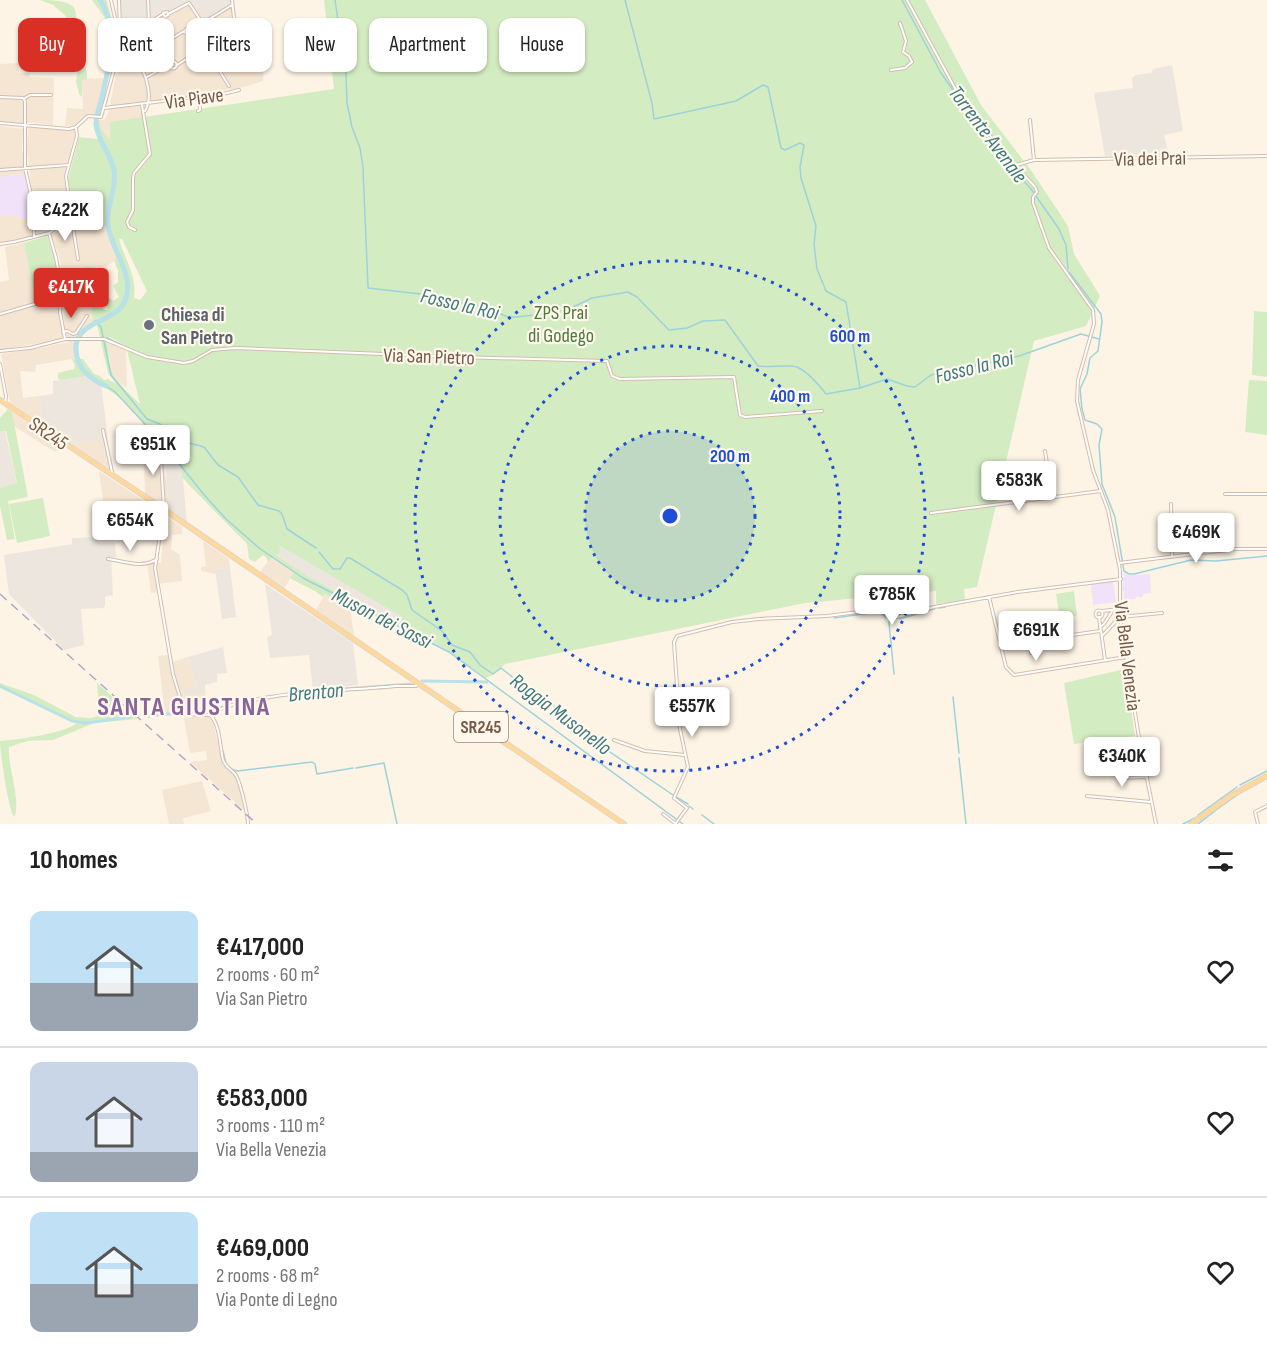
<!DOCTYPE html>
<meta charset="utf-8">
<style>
body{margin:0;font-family:"Sofia Sans Condensed",sans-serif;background:#f2f2f2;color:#222;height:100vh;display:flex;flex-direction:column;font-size:22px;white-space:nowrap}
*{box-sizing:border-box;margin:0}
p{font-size:20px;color:#767676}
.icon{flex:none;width:33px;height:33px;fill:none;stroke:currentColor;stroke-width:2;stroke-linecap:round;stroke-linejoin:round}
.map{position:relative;height:824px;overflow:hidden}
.drawer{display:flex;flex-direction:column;background:#fff;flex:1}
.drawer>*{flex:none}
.top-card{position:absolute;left:18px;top:18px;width:600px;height:54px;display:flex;gap:12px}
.price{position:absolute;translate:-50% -51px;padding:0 14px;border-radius:6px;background:#fff;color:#222;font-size:20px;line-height:39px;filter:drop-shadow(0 2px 3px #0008)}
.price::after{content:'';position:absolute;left:50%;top:36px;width:18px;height:14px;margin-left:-9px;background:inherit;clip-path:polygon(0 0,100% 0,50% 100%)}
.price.selected{background:#d93025;color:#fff}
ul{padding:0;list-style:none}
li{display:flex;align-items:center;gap:18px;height:150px;padding:0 30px}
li+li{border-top:2px solid #e0e0e0}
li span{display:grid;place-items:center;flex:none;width:168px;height:120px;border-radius:12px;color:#555}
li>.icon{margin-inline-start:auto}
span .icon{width:72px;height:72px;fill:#fffc;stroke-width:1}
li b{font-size:26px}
h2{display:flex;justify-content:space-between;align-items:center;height:72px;padding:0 30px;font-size:26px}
.tag{padding:0 21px;border-radius:12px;background:#fff;box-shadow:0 2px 4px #0004;font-size:21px;line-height:54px}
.tag.selected{background:#d93025;color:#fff}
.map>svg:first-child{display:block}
.residential{fill:#f5e5d3}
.industrial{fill:#ede6df}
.education{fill:#f1e2fa}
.green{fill:#d4ecc2;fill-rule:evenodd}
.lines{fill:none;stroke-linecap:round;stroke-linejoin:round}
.stream{stroke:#9ed2db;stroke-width:1.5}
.canal{stroke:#b8e2e8;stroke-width:3}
.river{stroke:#b8e2e8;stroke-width:5}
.minor-casing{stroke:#d2bdad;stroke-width:4}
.primary-casing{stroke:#dcd4d0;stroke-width:6}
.minor{stroke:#fff;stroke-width:2}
.primary{stroke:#ffd89b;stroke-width:4.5}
.rail{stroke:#b6a2c8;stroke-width:1.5;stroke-dasharray:9 6;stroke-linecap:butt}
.ring{fill:none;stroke:#1d4ed8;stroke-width:3;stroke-dasharray:3 6}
.worship-dot{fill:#6b7280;stroke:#fff8ec;stroke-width:2}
.labels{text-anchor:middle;stroke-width:4.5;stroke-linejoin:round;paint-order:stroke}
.shield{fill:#fff8ec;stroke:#a0897a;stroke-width:1.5}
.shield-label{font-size:18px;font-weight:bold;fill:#785949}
.street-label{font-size:20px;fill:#785949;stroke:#fff8ec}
.park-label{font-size:20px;fill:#4f793d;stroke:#fff8ec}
.worship-label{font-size:20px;font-weight:bold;fill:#5b616d;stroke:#fff8ec;text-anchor:start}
.water-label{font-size:21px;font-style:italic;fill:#3e7a85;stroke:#fff8ec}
.district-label{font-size:26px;font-weight:bold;letter-spacing:1.5px;fill:#88649c;stroke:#fff8ec}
.centre{fill:#1d4ed8;stroke:#fff8ec;stroke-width:3}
.ring-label{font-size:18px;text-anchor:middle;font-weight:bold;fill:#1d4ed8;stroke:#fff8ec;stroke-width:4.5;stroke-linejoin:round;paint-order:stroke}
</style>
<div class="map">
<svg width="1267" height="824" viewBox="0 0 1267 824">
<rect width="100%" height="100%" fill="#fdf4e5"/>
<!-- residential -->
<path class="residential" d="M188 2 233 5 237 34 249 33 252 53H265L263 81 244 87 142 103 148 149 111 144 102 130 99 120H104L108 114 124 34 166 9Z
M18 63 19 73H29L30 77 54 78 53 125 30 122 25 125 0 122V64Z
M106 78 95 115 87 116 75 125 65 126 67 108 83 109 82 79Z
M0 126 23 129 22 148 26 174 0 177Z
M31 126 74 130 75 133 64 179 70 206 69 214 66 219 55 228 36 235 27 148 28 128Z
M18 214 20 219 30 217 32 237 0 243V216Z
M72 218 109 225 119 257 101 271 96 267 85 266 84 290 86 297H91L94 311 91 317 93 322 86 327 77 340 78 358 36 365 35 372 20 371 23 398 39 396 43 425 10 403 1 354 35 349 68 342 63 316 65 298 62 273 59 257 51 235 62 228Z
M24 243 35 298 61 295 59 317 64 339 0 350V282L9 280 5 247Z
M107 342 114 343 126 350 127 388 120 383 112 373Z
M12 412 63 446 55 452 14 426Z
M142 421 163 442 169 510 166 507 145 494Z
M108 439 113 472 76 447 77 442Z
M99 471 144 501 143 510 130 511 129 501 103 500Z
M163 514 182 527V534L172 535 171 549 180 555 182 581 158 584 159 592 151 593 147 562 161 563 163 539 162 538Z
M203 541 229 559 230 568 215 569 216 574 201 571V567L206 566Z
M272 556 294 572 284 589 260 572Z
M325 594 350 607 354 636 316 610Z
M168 655 170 663 188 657 197 687 184 695 205 685 206 710 212 719 224 766 237 777 244 810 190 762 207 760 206 751 190 753 183 713 165 714 158 656Z
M202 781 211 811 183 818 184 824H169L162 790Z"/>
<!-- industrial -->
<path class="industrial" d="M120 0H232L233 5 205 19 188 2 170 11 166 9 124 34 122 32 120 21Z
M1172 65 1183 131 1164 135 1169 155 1105 156 1094 93 1133 88 1132 78 1136 75 1151 73 1153 69Z
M88 376 101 384 108 439 77 442 76 447 43 425 39 396 53 394V381Z
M0 431H5L17 484 0 488Z
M163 442 184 468 182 469 187 523 169 510Z
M98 537 99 543H115L116 557H111L113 595 105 597V606L103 608 81 609 84 645 64 650 9 594 4 555 72 544V538Z
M280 546 291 547 403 612V619L393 618 392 620 309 577 275 554Z
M230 568 236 617 222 619 215 569Z
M265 584 353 643 358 685 313 690 309 655 270 658 267 637 272 635Z
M223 647 227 673 217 674V682L205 685V692L184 695 182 691 197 687 188 657Z"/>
<!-- education -->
<path class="education" d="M26 174 30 217 20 219 18 215 0 216V177Z
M1124 573 1129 575 1150 574 1151 593 1143 594V597H1136V599L1124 600V591H1122Z
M1113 582 1116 602 1093 605 1091 584Z"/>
<!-- green -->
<path class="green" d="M40 0C51 0 75 0 76 13 77 20 74 26 75 32 79 46 84 59 87 73V79L82 80V97L79 94 76 82 78 68 67 34 66 16 53 5Z
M92 0H106L107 2 117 38 114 63 109 64 113 52 107 21Z
M324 0H925L981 105 1033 173 1068 226 1074 254 1100 296 1086 326 1034 341 977 587 964 589 965 600 936 604V591L805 603 505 664 493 675 485 678 447 650 356 603V611L325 594 323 597C313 588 301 585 290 578L294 572 272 557 268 562 266 557 263 555 255 562 249 559 247 544 190 486 182 477V469L183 468 163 442 122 399 88 376 60 380 58 378V373L74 369 75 366 72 359H83L94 374 100 376 104 380 108 379 116 384 108 373 97 325 93 322C91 315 93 307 92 298H86L84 290 85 266 96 267 91 270C89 281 89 289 95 299 98 304 102 304 104 310H108L106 299 110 298 113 301 119 297 113 286 118 282V271L114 260 119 257 109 225 77 230 74 219 72 218 74 205 68 179 79 137 97 139 98 132 95 119 99 120 102 130 110 141V122L334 89ZM119 239H122L147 291 140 300 134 298C137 276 125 260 119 239ZM110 337 126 346 140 404C132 396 116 382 112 372 109 363 109 352 107 343H112L107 338ZM280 546 403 617V618H392L391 620 309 577 276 555 279 554Z
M47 236 55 259 61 295 35 299 24 243Z
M1254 311 1267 312V377L1252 375Z
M1249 380 1267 381V435L1245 432Z
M8 409 12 412 28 497 8 501 15 539 7 540 0 506V488L17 483 6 431H0V418Z
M43 498 50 536 17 543 9 504Z
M1074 591 1077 616 1060 618 1056 594Z
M1125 669 1135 736 1074 744 1064 683Z
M0 683 34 695 76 717 91 718 100 715 97 683 138 719 94 723 53 740 27 741 9 747C7 764 22 804 14 817 8 808 0 752 0 741 16 740 66 733 77 723L0 688Z"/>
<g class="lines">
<!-- stream -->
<path class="stream" d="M335 0 346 74 347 103 352 127 360 148 363 167 368 288 429 295 450 301 482 306 508 317H516L553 313 573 307 592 298 628 292 637 297 669 330 687 328 703 321 725 320 758 366C769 368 789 364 797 367 808 372 819 385 826 394L860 388 887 379 907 386 915 387 931 375 1019 356 1081 334 1099 339
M625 0 652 103 654 119 736 101 763 85 768 87 781 148 785 150 800 143 804 145 800 167 801 178 816 226 814 244 817 269 826 291 846 302 860 388
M902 0 941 73 994 148 1031 189 1059 229 1066 245 1068 269
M1069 272 1101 314 1102 322 1098 351 1090 358 1087 374 1080 389 1082 409 1085 420 1097 424 1102 429 1099 445 1102 484 1115 517 1124 571 1129 574H1134L1191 560 1216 561 1267 556
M95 321 101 327 111 375 147 419 160 424 174 439 204 447 218 465 238 477 258 505 279 511 282 514 287 529 316 548
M107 338 128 348
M106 386 115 392 159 439 206 497 226 519 259 548 303 578 449 652 683 824
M319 552 333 569H340L347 558H350L402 590 407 595 412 610 442 631 452 645 470 652 480 665 493 674 501 668 539 698 561 710 588 737 673 795
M939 608 945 607
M882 614 886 618
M834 618 877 612
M890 618 889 623 894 674
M900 619 934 609
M953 697 959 753
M209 712 215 720
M223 751 226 764
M959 758 966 824
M356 768 384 763 397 824
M231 769 238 771 312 762 315 764 317 774 353 768
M1240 785 1267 771
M676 797 688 804
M689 806 693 809
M1216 810 1240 793
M702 815 714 824
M1198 815 1237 787
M1183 824 1197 817
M1198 824 1215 811"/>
<!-- canal -->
<path class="canal" d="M422 681 487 682
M0 686 72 721 86 723 130 717
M345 689 411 684
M187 712H209L226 706
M148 716 180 713"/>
<!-- river -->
<path class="river" d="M100 0C120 31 109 64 102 97 100 105 96 115 96 124 97 140 111 154 114 170 117 189 106 206 108 224 110 249 134 272 126 298 119 324 74 319 76 350 77 369 90 379 106 386"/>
<!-- minor casing -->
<g class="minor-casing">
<path id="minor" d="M119 0 120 28 122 37
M148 0 149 22
M232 0 238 54
M907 0 957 92 998 146 1035 187 1037 192 1033 197V203L1049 248 1093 310 1094 324 1078 380 1077 401 1093 470 1108 510 1120 570V617L1139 738 1156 824
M167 12 168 15 165 17 163 13Z
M168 14 189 3 203 24
M186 29 190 31 188 34 184 32Z
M190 31 232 5
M122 37 125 39 123 41 121 40Z
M124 38 163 14
M124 41C138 57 157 90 145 111
M212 49 236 34
M207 51 229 86
M138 60 184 31
M169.5 65a3.5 3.5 0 1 1 7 0a3.5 3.5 0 1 1-7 0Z
M177 65 209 45 212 47 208 51H206L205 48
M891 70 905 68 912 62 909 56 903 52 906 41 900 23
M147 77 170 64
M0 97 23 98 25 101V168L33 204 34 237
M25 98 30 95H51
M104 108 223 94 239 90
M198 111 200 110 199 98
M1030 120 1034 160
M0 123 69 129 76 127 88 116 101 117 118 55 117 27 111 0
M1016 165 1034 160 1267 156
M0 170 69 165
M68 218 72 221 78 259
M135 230 129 227 127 222 133 210V178L134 173 150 154 142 105
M0 244 14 242 49 233
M0 314 52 299H62
M63 332 67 331 73 334 76 333 87 316
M65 339 60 312 62 291 56 258 49 233 65 221 71 213 66 176 77 136 76 127
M0 351 30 348 65 339H104L147 357 184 363 193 361 212 350 235 348 457 357 607 361 612 376 620 379 734 377 740 415 745 417 822 411
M0 364 6 396 5 403
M103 430 112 472
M160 446 164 508
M1045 451 1052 497
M1225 494H1267
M1171 504 1172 557
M931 513 1101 491
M163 514 155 568 173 674 185 714 210 715
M108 559C123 561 143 569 157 559
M1119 563 1235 549H1267
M989 597 1006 667 1014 675 1126 657
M1095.5 614a3.5 3.5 0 1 1 7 0a3.5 3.5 0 1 1-7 0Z
M1102 611 1120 609
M1046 613 1029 616 1026 618 1030 641 1100 631
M1099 617 1105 660
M1120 617 1162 613
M1100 627 1104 624 1113 610
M1102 636 1120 617
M1030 641 1031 653
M658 714 679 712
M210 715C245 691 351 691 396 686H416L418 684
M210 715C220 724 220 747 223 760 226 768 231 769 235 774 240 780 248 816 248 824
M614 740 645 751 685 755
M1109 760 1118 756 1121 778 1147 777
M1087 796 1151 802
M663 814 676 824
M676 823 687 808 674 798 688 767 680 729 674 642 677 636 732 622 759 619 827 616 874 610 897 617 934 607 1018 592 1121 579
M1258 824 1255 812 1267 806"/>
</g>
<!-- primary casing -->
<g class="primary-casing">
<path id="primary" d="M0 400 162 508
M160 511a3 3 0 1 1 6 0a3 3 0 1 1-6 0Z
M166 511 624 824
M1191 824 1232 795 1267 776"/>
</g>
<!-- minor -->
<use href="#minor" class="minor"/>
<!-- primary -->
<use href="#primary" class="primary"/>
<!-- rail -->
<path class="rail" d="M0 594 257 824"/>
</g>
<!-- distance rings -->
<circle cx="670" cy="516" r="85" fill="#1d4ed8" fill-opacity=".12"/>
<g class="ring">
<circle cx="670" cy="516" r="85"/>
<circle cx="670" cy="516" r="170"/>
<circle cx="670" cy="516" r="255"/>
</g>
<!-- markers -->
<circle class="worship-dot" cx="149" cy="325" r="6"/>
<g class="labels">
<!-- shield labels -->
<rect class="shield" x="454" y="712" width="54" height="30" rx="4.5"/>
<g class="shield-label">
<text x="481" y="733">SR245</text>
</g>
<!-- street labels -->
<g class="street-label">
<text transform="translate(194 98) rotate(-8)" y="7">Via Piave</text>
<text transform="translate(1150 158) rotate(-1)" y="7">Via dei Prai</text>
<text transform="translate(429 356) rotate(2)" y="7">Via San Pietro</text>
<text transform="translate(49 433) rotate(34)" y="7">SR245</text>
<text transform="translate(1128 656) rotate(83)" y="7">Via Bella Venezia</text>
</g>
<!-- park labels -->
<g class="park-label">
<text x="561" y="319">ZPS Prai<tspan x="561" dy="23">di Godego</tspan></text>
</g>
<!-- worship labels -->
<g class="worship-label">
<text x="161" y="321">Chiesa di<tspan x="161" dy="23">San Pietro</tspan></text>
</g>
<!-- water labels -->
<g class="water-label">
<text transform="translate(988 134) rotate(53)" y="7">Torrente Avenale</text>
<text transform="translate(460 304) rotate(13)" y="7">Fosso la Roi</text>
<text transform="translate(974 367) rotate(-14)" y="7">Fosso la Roi</text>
<text transform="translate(382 618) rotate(27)" y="7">Muson dei Sassi</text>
<text transform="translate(316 692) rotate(-5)" y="7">Brenton</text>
<text transform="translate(561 714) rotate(37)" y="7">Roggia Musonello</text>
</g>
<!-- district labels -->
<g class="district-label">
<text x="184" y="715">SANTA GIUSTINA</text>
</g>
</g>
<circle cx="670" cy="516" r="9" class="centre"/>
<g class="ring-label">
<text x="850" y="342">600 m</text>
<text x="790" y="402">400 m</text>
<text x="730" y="462">200 m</text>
</g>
</svg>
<b class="price" style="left:65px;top:242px">€422K</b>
<b class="price selected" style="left:71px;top:319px">€417K</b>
<b class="price" style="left:153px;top:476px">€951K</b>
<b class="price" style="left:1019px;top:512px">€583K</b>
<b class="price" style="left:130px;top:552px">€654K</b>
<b class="price" style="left:1196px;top:564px">€469K</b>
<b class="price" style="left:892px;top:626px">€785K</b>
<b class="price" style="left:1036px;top:662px">€691K</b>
<b class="price" style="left:692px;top:738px">€557K</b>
<b class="price" style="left:1122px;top:788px">€340K</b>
<div class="top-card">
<a class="tag selected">Buy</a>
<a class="tag">Rent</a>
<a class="tag">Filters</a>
<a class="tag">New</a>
<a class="tag">Apartment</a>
<a class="tag">House</a>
</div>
</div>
<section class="drawer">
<h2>10 homes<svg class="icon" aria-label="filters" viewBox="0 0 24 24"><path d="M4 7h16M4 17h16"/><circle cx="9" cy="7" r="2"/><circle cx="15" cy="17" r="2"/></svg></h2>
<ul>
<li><span style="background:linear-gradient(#bfe0f5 60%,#9aa5b1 0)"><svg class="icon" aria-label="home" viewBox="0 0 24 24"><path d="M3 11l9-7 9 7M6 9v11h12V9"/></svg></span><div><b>€417,000</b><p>2 rooms · 60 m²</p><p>Via San Pietro</p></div><svg class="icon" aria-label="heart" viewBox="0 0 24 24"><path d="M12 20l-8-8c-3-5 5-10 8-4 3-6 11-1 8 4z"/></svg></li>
<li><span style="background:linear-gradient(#c9d6e8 75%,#9aa5b1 0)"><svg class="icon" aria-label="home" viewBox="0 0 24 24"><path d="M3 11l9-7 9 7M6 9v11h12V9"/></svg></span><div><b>€583,000</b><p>3 rooms · 110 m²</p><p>Via Bella Venezia</p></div><svg class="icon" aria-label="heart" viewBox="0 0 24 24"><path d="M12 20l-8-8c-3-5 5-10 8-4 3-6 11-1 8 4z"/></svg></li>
<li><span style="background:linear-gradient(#bfe0f5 60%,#9aa5b1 0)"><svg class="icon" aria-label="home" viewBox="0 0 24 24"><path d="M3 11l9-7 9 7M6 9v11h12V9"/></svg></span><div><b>€469,000</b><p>2 rooms · 68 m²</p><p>Via Ponte di Legno</p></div><svg class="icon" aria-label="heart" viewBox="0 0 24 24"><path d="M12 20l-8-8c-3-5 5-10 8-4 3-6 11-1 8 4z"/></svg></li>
</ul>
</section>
